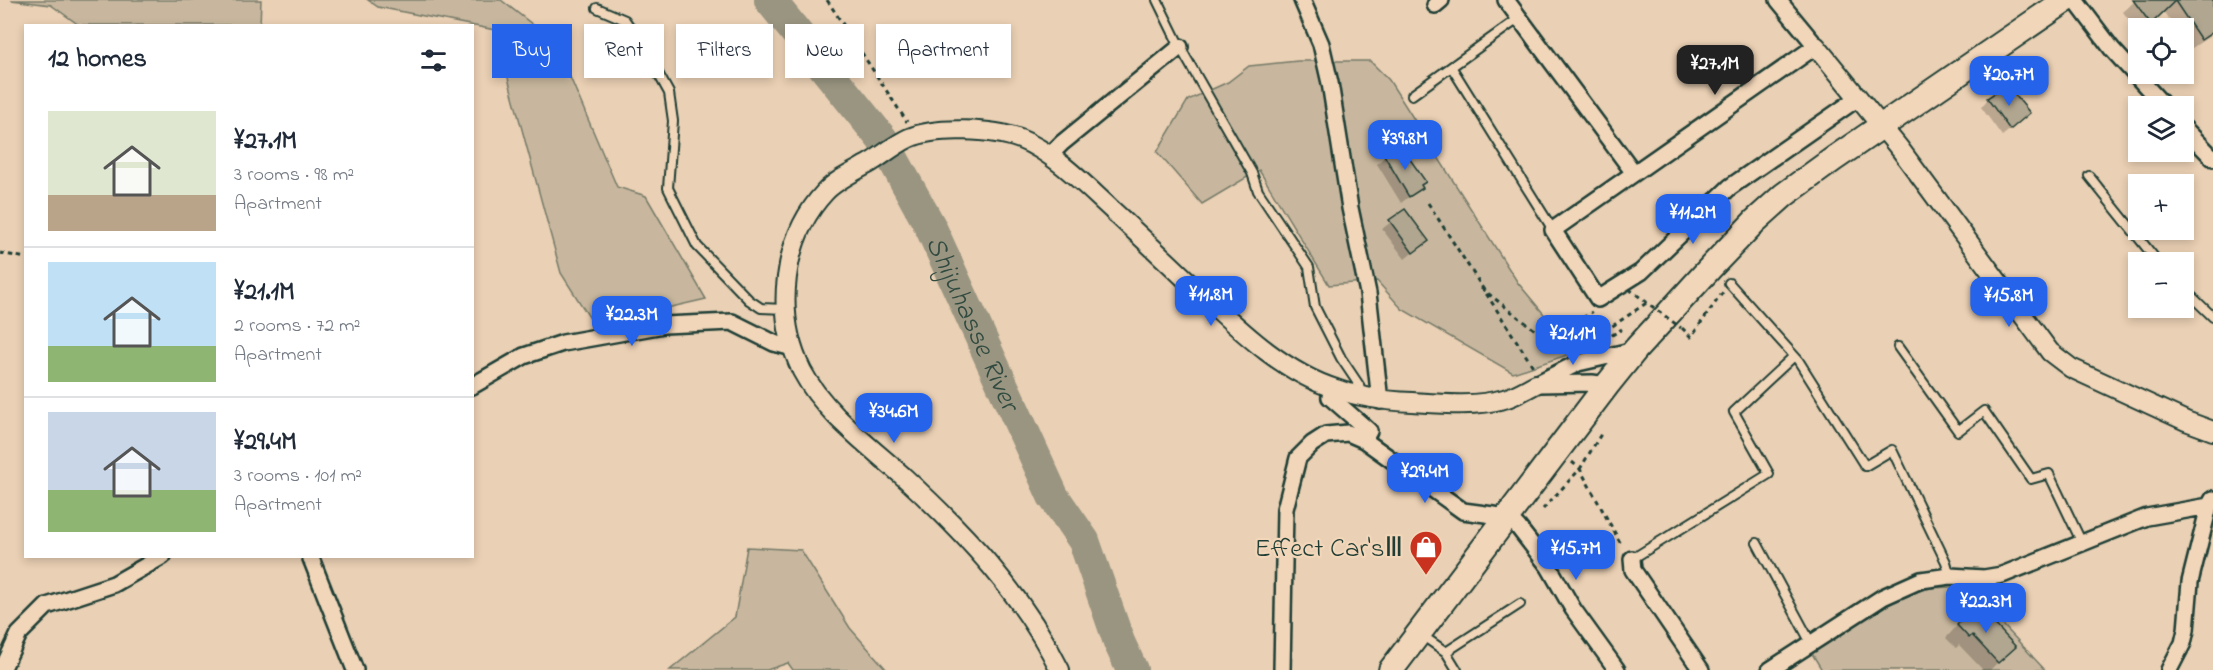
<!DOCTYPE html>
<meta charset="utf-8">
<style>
body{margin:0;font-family:"Indie Flower",sans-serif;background:#f2f2f3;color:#1f2937;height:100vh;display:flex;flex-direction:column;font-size:22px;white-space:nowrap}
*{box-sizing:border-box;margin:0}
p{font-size:20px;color:#747a83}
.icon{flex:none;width:33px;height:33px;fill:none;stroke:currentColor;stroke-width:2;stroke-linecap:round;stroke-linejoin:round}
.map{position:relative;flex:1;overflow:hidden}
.sheet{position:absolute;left:24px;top:24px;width:450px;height:534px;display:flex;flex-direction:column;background:#fff;border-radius:0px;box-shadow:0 3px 9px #0003}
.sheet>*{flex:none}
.guide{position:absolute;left:492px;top:24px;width:570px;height:54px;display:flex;gap:12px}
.fabs{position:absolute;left:2128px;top:18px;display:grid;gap:12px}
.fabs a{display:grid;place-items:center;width:66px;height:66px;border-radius:0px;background:#fff;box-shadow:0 3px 9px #0003;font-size:30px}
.price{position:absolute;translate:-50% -51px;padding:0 14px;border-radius:12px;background:#2563eb;color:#fff;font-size:20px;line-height:39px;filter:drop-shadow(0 2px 3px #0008)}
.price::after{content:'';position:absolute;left:50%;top:36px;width:18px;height:14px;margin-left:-9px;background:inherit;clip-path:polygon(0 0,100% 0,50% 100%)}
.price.selected{background:#222;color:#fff}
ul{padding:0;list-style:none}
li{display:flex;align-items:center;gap:18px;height:150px;padding:0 24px}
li+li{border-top:2px solid #e0e1e3}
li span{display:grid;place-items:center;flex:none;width:168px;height:120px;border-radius:0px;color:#555}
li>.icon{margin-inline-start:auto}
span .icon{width:72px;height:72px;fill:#fffc;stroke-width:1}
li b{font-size:26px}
h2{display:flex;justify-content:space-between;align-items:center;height:72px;padding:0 24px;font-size:26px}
.pill{padding:0 21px;border-radius:0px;background:#fff;box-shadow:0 3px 9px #0003;font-size:21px;line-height:54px}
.pill.selected{background:#2563eb;color:#fff}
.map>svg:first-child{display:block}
.green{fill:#c8b79e;stroke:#747a69;stroke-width:1.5}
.shadow{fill:#0003}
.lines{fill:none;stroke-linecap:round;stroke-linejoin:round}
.river{stroke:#999581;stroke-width:32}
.building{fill:#b1a690;stroke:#1f3d34;stroke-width:1.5}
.service-casing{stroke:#1f3d34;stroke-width:12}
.minor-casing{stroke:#1f3d34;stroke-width:20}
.tertiary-casing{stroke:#1f3d34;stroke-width:22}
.trunk-casing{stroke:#1f3d34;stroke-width:28}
.path{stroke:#1f3d34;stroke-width:3;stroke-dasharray:4.5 4.5;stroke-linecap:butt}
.service{stroke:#f2d6b9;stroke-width:8}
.minor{stroke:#f2d6b9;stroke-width:15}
.tertiary{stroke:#f2d6b9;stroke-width:18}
.trunk{stroke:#f2d6b9;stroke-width:24}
.path-bridge{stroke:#1f3d34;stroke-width:3;stroke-dasharray:4.5 4.5;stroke-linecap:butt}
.labels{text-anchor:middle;stroke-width:4.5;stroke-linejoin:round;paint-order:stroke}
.poi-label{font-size:27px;fill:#1f3d34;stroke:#f2d6b9;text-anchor:end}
.water-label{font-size:28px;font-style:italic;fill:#314a40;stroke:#f2d6b9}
</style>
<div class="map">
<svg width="2213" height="670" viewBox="0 0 2213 670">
<rect width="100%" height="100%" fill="#ead0b4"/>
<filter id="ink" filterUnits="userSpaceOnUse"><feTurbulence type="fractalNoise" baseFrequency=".0167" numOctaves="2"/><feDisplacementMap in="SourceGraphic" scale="12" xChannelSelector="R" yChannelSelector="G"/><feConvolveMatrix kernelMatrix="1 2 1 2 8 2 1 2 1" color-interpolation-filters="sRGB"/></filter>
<g filter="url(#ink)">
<!-- green -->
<path class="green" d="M11 0H261L260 25H79L51 5Z
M368 0H501L555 42 617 187 646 196 706 299 594 325 561 273 495 30 378 7Z
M1298 61H1370L1389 80 1518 283 1573 349 1567 355 1513 373 1402 309 1377 281 1329 285 1259 170 1202 204 1157 152 1188 100 1228 82 1249 66Z
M747 547 801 550 850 628 887 670H793L788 663 767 670H670L735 617Z
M1965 584 2045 670H1822L1811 652 1906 594 1931 588 1951 587Z"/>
<!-- shadow -->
<path class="shadow" d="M2136 0H2213V34L2189 50 2184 43V28H2175L2163 11 2145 28H2139V33L2123 12Z
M1988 99 2021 121 2002 136 1981 107Z
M1385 156 1421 187 1401 203 1377 164Z
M1405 211 1427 241 1405 259 1382 229Z
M1964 618 2002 658 1990 670H1983L1959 645 1956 648 1946 638Z"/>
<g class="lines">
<!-- river -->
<path class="river" id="s1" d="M770 0 882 139 930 226 1053 496 1084 541 1119 642 1132 670"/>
</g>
<!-- building -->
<path class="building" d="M2133 0H2213V32L2201 40 2175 1 2151 24Z
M2007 85 2030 113 2010 130 1987 98Z
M1400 145 1426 182 1421 185 1423 188 1409 197 1384 155Z
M1405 209 1429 241 1413 253 1389 220Z
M1976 604 2016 647 1998 663 1972 635 1969 638 1957 625Z"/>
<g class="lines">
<!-- service casing -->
<g class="service-casing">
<path id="service" d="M1157 0 1180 47 1252 173 1258 191 1309 267 1315 307 1341 358 1359 385 1361 395
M597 8 625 20 643 46 669 93 673 121 668 188 697 246 749 300 761 308 785 309
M1452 68 1553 230
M1412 95 1518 19
M2089 176 2158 262
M1729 283 1798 360 1865 466 1892 450 1946 562 1950 576
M2184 289 2213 317
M1898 347 1958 431 1984 411 2031 479 2049 474 2081 541
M1757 543 1811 643
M1632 559 1769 474 1734 412 1793 357
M1423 636 1446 652 1457 670
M1446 652 1520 604"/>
</g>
<!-- minor casing -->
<g class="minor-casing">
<path id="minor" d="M1302 0 1321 44 1330 83 1350 208 1368 293 1380 401
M1506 0 1634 173
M1778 0 1816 46 1553 230 1598 299 1641 272 1730 187 1858 98
M2075 0 2112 49 2164 106
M1435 5 1441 0
M2184 128 2213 158
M1049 156 1062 143 1180 47
M1536 384 1578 363 1635 350
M1539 384 1592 383 1607 385
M472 386 524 356 563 343 664 325 732 322 774 343 793 348
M1333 389 1330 397 1369 431 1364 440
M310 556 355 670
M1632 559 1633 570 1701 670
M2 670 19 634 47 606 114 584 163 556
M1282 670 1285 509 1298 458 1312 444 1326 435 1348 433 1364 440 1463 511 1508 517 1518 527 1549 567 1573 609 1617 670
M1770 670 1883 597 1921 580 1950 576 1984 578 2002 575 2147 517 2209 506 2213 499
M2169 670 2183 643 2186 630 2190 582 2209 506"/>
</g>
<!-- tertiary casing -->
<g class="tertiary-casing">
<path id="tertiary" d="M1816 46 1900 149 2050 352 2071 368 2186 421 2213 431
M1060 670C1023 595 967 535 905 478 871 447 824 413 802 371 774 315 782 238 825 192 837 179 858 170 873 161 884 154 896 144 909 138 936 126 993 129 1020 139 1053 152 1085 185 1110 208 1140 236 1169 263 1198 291 1238 328 1282 372 1336 389 1361 398 1386 401 1412 402 1443 404 1475 407 1504 399 1515 396 1526 389 1536 384"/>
</g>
<!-- trunk casing -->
<g class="trunk-casing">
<path id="trunk" d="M1391 670 1607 385 1636 349 1711 267 1755 221 1784 195 1835 158 2066 0"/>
</g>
<!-- path -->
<path class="path" d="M827 0 907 122
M1428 203 1534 368
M0 253 26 258
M1481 288 1548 340 1592 312
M1682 328 1691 337 1723 292
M1604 340 1622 329
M1595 342 1593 339 1648 302
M1572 462 1580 469 1622 546
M1543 509 1580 469 1601 434"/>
<!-- service -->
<use href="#service" class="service"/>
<!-- minor -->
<use href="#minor" class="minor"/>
<!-- tertiary -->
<use href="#tertiary" class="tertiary"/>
<!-- trunk -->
<use href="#trunk" class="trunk"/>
<!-- path-bridge -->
<path class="path-bridge" d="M1629 289 1681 328"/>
</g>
</g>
<!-- icons -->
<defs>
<g id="shop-pin" transform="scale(1.725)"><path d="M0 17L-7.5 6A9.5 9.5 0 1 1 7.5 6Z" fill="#c8321e" stroke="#f2d6b9"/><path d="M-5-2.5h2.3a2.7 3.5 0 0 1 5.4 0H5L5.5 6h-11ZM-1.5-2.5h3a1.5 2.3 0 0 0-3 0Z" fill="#fff"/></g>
</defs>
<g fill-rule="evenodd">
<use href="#shop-pin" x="1426" y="547"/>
</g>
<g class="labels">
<!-- poi labels -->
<g class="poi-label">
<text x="1403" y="556">Effect Car'sⅢ</text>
</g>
<!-- water labels -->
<g class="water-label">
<text dy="10" stroke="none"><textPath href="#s1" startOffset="384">Shijuhasse River</textPath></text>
</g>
</g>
</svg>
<div class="fabs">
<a><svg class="icon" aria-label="locate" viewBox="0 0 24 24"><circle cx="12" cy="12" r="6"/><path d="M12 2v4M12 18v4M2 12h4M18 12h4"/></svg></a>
<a><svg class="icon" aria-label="layers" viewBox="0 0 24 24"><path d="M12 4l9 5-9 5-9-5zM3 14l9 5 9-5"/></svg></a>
<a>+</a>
<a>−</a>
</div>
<b class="price selected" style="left:1715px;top:96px">¥27.1M</b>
<b class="price" style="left:2009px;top:107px">¥20.7M</b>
<b class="price" style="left:1405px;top:171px">¥39.8M</b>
<b class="price" style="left:1693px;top:245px">¥11.2M</b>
<b class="price" style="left:1211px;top:327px">¥11.8M</b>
<b class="price" style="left:2009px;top:328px">¥15.8M</b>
<b class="price" style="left:632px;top:347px">¥22.3M</b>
<b class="price" style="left:1573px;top:366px">¥21.1M</b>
<b class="price" style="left:894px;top:444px">¥34.6M</b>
<b class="price" style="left:1425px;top:504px">¥29.4M</b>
<b class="price" style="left:1576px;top:581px">¥15.7M</b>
<b class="price" style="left:1986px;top:634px">¥22.3M</b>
<div class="guide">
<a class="pill selected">Buy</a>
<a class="pill">Rent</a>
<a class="pill">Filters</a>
<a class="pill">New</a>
<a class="pill">Apartment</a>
</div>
<section class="sheet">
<h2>12 homes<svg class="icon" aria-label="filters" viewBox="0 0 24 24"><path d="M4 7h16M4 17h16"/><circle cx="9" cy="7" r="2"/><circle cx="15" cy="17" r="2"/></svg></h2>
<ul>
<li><span style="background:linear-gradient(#dfe7d0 70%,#b9a48a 0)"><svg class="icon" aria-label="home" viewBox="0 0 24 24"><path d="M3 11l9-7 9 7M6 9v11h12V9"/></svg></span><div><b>¥27.1M</b><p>3 rooms · 98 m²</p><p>Apartment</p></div></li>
<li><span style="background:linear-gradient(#bfe0f5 70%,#8fb573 0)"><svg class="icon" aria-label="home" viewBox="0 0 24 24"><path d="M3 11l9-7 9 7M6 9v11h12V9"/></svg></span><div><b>¥21.1M</b><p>2 rooms · 72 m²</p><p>Apartment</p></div></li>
<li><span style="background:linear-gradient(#c9d6e8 65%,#8fb573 0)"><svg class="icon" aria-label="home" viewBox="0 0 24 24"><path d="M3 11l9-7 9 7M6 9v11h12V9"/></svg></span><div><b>¥29.4M</b><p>3 rooms · 101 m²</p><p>Apartment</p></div></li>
</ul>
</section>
</div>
